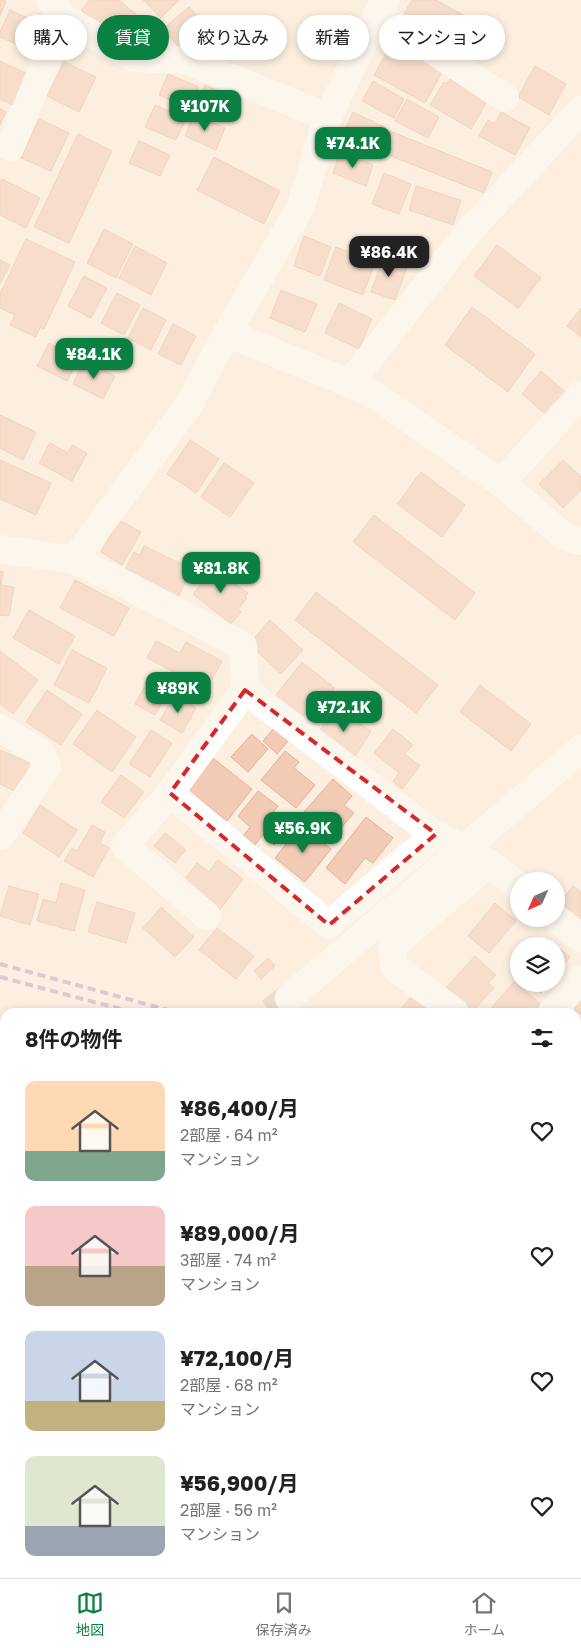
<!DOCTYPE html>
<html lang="ja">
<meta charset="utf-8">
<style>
body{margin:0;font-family:"Golos Text","Noto Sans JP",sans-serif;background:#f2f2f2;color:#202124;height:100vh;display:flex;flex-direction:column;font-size:19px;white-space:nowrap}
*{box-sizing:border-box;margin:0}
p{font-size:16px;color:#757577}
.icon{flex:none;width:28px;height:28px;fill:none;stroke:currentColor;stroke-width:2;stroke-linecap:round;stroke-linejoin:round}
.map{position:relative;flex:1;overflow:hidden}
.drawer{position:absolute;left:0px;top:1008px;width:581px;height:571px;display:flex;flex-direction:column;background:#fff;border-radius:15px 15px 0 0;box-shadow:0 2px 8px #0003}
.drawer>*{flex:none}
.banner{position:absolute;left:15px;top:15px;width:551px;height:45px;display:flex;gap:10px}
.needle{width:32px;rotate:225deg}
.controls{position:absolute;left:510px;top:872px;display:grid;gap:10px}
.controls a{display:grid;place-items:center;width:55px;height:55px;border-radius:50%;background:#fff;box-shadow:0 2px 8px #0003;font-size:25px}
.price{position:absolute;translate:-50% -42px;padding:0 11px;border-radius:10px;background:#0b8043;color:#fff;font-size:16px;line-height:32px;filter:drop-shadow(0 1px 2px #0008)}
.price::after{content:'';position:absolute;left:50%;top:30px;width:15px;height:11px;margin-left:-8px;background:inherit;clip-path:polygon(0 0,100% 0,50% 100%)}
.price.current{background:#222;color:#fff}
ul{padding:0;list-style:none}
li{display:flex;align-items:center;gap:15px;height:125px;padding:0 25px}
li span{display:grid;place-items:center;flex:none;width:140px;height:100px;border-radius:10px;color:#555}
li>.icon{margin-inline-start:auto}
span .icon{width:60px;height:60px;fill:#fffc;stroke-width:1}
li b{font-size:21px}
h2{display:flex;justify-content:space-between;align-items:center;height:60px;padding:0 25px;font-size:21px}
.tag{padding:0 18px;border-radius:22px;background:#fff;box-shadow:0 2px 8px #0003;font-size:18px;line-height:45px}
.tag.current{background:#0b8043;color:#fff}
.menu{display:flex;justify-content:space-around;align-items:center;height:70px;border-top:1px solid #e0e0e0;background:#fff;font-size:14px;color:#757577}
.menu a{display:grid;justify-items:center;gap:2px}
.menu .current{color:#0b8043}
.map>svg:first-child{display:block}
.building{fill:#f2cbb6;stroke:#e5b196}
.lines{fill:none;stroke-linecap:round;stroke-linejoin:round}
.tertiary-tunnel{stroke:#dac8b9;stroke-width:28;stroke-dasharray:28 14;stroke-linecap:butt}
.minor{stroke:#fff;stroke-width:28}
.tertiary{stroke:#fff;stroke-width:28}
.rail{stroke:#b19fc4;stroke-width:4;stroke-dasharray:8 5;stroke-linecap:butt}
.marked{fill:none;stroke:#d62828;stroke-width:4;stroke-dasharray:10 6;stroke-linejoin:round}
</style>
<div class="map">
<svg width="581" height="1578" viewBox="0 0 581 1578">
<rect width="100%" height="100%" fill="#fcefdf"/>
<!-- building -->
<path class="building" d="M0 0 6 1 0 16Z
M90 0H119L139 17 118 42 81 10Z
M143 0H179L161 18Z
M412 0H436L472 20 457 48 402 17Z
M189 7 219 41 202 56 192 44 183 52 163 29Z
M10 10 43 25 32 51 0 37V32Z
M394 39 445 67 425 103 374 75Z
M0 61 28 74 13 105 0 99Z
M64 62 96 77 79 112 47 96Z
M535 66 566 84 549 115 518 97Z
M168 74 199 87 190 109 159 95Z
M450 79 487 101 471 129 430 105 444 82 447 84Z
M373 81 404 99 394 118 362 101Z
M205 85 236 99 227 120 196 107Z
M407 99 439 117 428 138 395 121Z
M155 105 186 119 176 140 145 127Z
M0 109 6 112 0 125Z
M353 112 386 128 375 149 343 134Z
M501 112 530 128 515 155 479 136 488 120 495 124Z
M194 115 225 128 216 150 185 136Z
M39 119 69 133 51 171 21 158Z
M390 131 492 172 484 193 381 152Z
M78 134 112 151 69 243 34 227Z
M139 141 170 155 160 176 129 163Z
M340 152 373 165 366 186 333 173Z
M214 157 280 191 264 224 197 190Z
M384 173 411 184 399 214 372 204Z
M2 179 40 198 26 228 0 215V183Z
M416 186 461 200 453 225 409 210Z
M104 229 133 244 116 278 87 263Z
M304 236 331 247 320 276 294 266Z
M26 239 75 262 44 329 40 327 36 337 10 325 15 315 0 308V294Z
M497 245 541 278 518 308 474 276Z
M135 246 167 263 151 295 119 278Z
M336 247 375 262 363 295 324 280Z
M384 256 408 265 395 300 371 292Z
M0 260 10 265 0 284Z
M84 276 107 288 91 318 68 306Z
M281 290 317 304 305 332 270 318Z
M117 293 140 305 124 335 101 323Z
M339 303 372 319 359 349 325 333Z
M472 307 535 354 508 392 445 345Z
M143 308 166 320 151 350 128 338Z
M581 308V337L567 326Z
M173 324 196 336 181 365 158 354Z
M49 343 79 359 67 381 37 366Z
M84 361 115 376 103 399 73 384Z
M541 371 569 395 550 418 522 394Z
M0 415 36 432 23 460 0 448Z
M190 440 219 459 196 493 167 474Z
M50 443 68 453 72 445 87 453 72 481 39 463Z
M0 460 51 483 36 515 0 499Z
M563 460 581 477V490L563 508 539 484Z
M224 463 254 483 230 517 201 497Z
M421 472 465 505 442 537 397 504Z
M374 515 475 593 455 620 353 542Z
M119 520 141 532 122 565 101 552Z
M144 546 192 569 176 601 122 576 134 552 140 555Z
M213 562 231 576 229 579 248 593 245 596 247 598 238 610 241 612 231 624 193 594 209 573 206 571Z
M0 571 3 572 1 585 14 587 9 616 0 615Z
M75 580 129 608 114 636 60 608Z
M316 592 438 685 416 713 295 620Z
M29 610 75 636 59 664 13 638Z
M270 620 303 650 281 674 249 644Z
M156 641 180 653 186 642 222 661 207 689 147 658Z
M72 650 107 668 89 703 54 685Z
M0 651 38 680 13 714 0 704Z
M302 662 335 688 311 718 305 713 299 720 269 704Z
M150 677 170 689 155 715 135 704Z
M480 685 531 724 511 751 460 712Z
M47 690 82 714 61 745 26 722Z
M175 695 196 708 182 733 160 720Z
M334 708 371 731 354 758 317 735Z
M97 710 136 737 112 772 73 744Z
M274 728 289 740 277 754 263 741Z
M393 729 413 745 405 754 420 766 402 789 393 781 399 773 374 753Z
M151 730 172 743 150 777 129 764Z
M252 734 268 749 248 772 231 757Z
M0 750 30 763 17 792 0 784Z
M285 751 299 762 294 768 315 785 296 808 261 780Z
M209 755 252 789 227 821 184 787Z
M121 775 144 792 124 818 101 802Z
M333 779 352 796 344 805 354 813 331 839 303 813Z
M258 791 278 806 270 816 286 829 274 845 263 835 255 845 243 836 250 827 238 816Z
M40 805 77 830 59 857 23 833Z
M366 817 393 838 373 863 365 858 345 884 326 868Z
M92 825 105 832 100 843 109 848 93 877 64 861 72 848 77 851Z
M301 825 331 849 305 882 275 858Z
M165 833 186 850 175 863 154 846Z
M218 860 243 879 219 911 182 883 197 863 209 872Z
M61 883 85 890 74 931 37 921 43 899 56 903Z
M9 886 39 894 30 925 0 916Z
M573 886 581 892V918L576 924 556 907Z
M97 902 135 913 126 943 88 932Z
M495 903 516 921 489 953 468 936Z
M161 907 194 937 175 957 143 928Z
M217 928 254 956 236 979 199 950Z
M546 938 556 946H539Z
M556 946 570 957 556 974Z
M475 956 496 975 488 983 494 988 473 1011 446 988Z
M268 958 275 966 261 979 254 971Z
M514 982 541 1004 533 1012H488Z
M530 984H548L541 993Z
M413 995 432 1010 430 1012H398Z
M580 997H581V1014L574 1011Z
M0 1078 5 1083V1118L0 1113Z
M576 1335 581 1336 580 1382H581V1389L577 1415Z
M5 1384V1574H443L442 1578H0V1386Z
M581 1575V1578H551Z"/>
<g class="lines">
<!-- tertiary-tunnel -->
<path class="tertiary-tunnel" d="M270 1012 289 998"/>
<!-- minor -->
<path class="minor" d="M50 0 64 18 133 58 186 60 328 117
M378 14 505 98
M10 147 64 18
M227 333 370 392 501 483 564 536 581 541
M349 384 470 230 581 110
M501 483 581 395
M0 549 74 560 118 581 243 646 245 690 170 793 329 925 436 834
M74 560 188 406 227 333 300 208 328 117 373 22 386 0
M245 690 431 832 489 863 519 887
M0 728 41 753 47 767 0 836
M170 793 125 846 207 916
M556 918 581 938
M455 1012 394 967 392 946 489 863
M552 1012 581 979
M0 1350 5 1351
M576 1436H581"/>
<!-- tertiary -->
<path class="tertiary" d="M289 998 581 749
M0 1240 5 1236"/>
<!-- rail -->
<path class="rail" d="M0 964 175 1012
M0 977 132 1012
M576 1158 581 1160
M576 1173 581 1175"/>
</g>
<!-- marked area -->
<path d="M0 0H581V1578H0ZM245 690 436 834 329 925 170 793Z" fill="#fcefdf" fill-opacity=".55" fill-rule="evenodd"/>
<path class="marked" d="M245 690 436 834 329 925 170 793Z"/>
</svg>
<div class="controls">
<a><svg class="needle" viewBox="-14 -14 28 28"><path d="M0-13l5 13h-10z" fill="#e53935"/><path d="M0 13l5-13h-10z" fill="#757577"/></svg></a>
<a><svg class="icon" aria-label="layers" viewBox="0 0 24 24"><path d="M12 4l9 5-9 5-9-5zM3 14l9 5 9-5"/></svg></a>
</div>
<b class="price" style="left:205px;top:132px">¥107K</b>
<b class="price" style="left:353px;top:169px">¥74.1K</b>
<b class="price current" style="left:389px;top:278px">¥86.4K</b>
<b class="price" style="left:94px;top:380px">¥84.1K</b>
<b class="price" style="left:221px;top:594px">¥81.8K</b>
<b class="price" style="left:178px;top:714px">¥89K</b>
<b class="price" style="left:344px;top:733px">¥72.1K</b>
<b class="price" style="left:303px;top:854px">¥56.9K</b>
<div class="banner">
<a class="tag">購入</a>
<a class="tag current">賃貸</a>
<a class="tag">絞り込み</a>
<a class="tag">新着</a>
<a class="tag">マンション</a>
</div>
<section class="drawer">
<h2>8件の物件<svg class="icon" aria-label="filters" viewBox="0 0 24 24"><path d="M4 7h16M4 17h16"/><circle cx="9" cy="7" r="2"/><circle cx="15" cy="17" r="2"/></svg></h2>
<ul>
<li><span style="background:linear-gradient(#ffd9b3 70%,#7fa58c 0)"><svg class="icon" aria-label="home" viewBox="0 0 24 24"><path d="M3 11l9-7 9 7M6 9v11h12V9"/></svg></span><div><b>¥86,400/月</b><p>2部屋 · 64 m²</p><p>マンション</p></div><svg class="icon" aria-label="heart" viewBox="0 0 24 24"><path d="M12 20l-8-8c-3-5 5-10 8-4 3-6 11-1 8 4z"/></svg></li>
<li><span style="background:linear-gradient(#f6c9c9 60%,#b9a48a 0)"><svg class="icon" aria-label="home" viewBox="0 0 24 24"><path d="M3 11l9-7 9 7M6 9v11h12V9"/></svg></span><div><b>¥89,000/月</b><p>3部屋 · 74 m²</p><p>マンション</p></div><svg class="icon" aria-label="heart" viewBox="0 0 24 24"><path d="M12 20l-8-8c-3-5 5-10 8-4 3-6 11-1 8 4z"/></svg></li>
<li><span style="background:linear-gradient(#c9d6e8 70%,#c2b280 0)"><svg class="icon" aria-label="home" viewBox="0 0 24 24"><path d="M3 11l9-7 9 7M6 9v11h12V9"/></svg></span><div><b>¥72,100/月</b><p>2部屋 · 68 m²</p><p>マンション</p></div><svg class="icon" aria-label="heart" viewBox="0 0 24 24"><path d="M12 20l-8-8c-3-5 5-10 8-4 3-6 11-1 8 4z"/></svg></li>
<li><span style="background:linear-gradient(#dfe7d0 70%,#9aa5b1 0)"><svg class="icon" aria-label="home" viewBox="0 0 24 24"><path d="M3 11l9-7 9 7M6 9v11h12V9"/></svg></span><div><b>¥56,900/月</b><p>2部屋 · 56 m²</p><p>マンション</p></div><svg class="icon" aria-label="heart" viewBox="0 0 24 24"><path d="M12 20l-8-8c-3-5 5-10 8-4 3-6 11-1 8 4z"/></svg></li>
</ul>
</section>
</div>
<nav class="menu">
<a class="current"><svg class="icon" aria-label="map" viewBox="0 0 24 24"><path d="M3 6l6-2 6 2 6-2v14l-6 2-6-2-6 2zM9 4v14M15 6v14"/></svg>地図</a>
<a><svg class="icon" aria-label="saved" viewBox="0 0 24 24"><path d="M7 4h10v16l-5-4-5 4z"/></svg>保存済み</a>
<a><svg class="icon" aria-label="home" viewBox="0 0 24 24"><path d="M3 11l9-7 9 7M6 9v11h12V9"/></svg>ホーム</a>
</nav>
